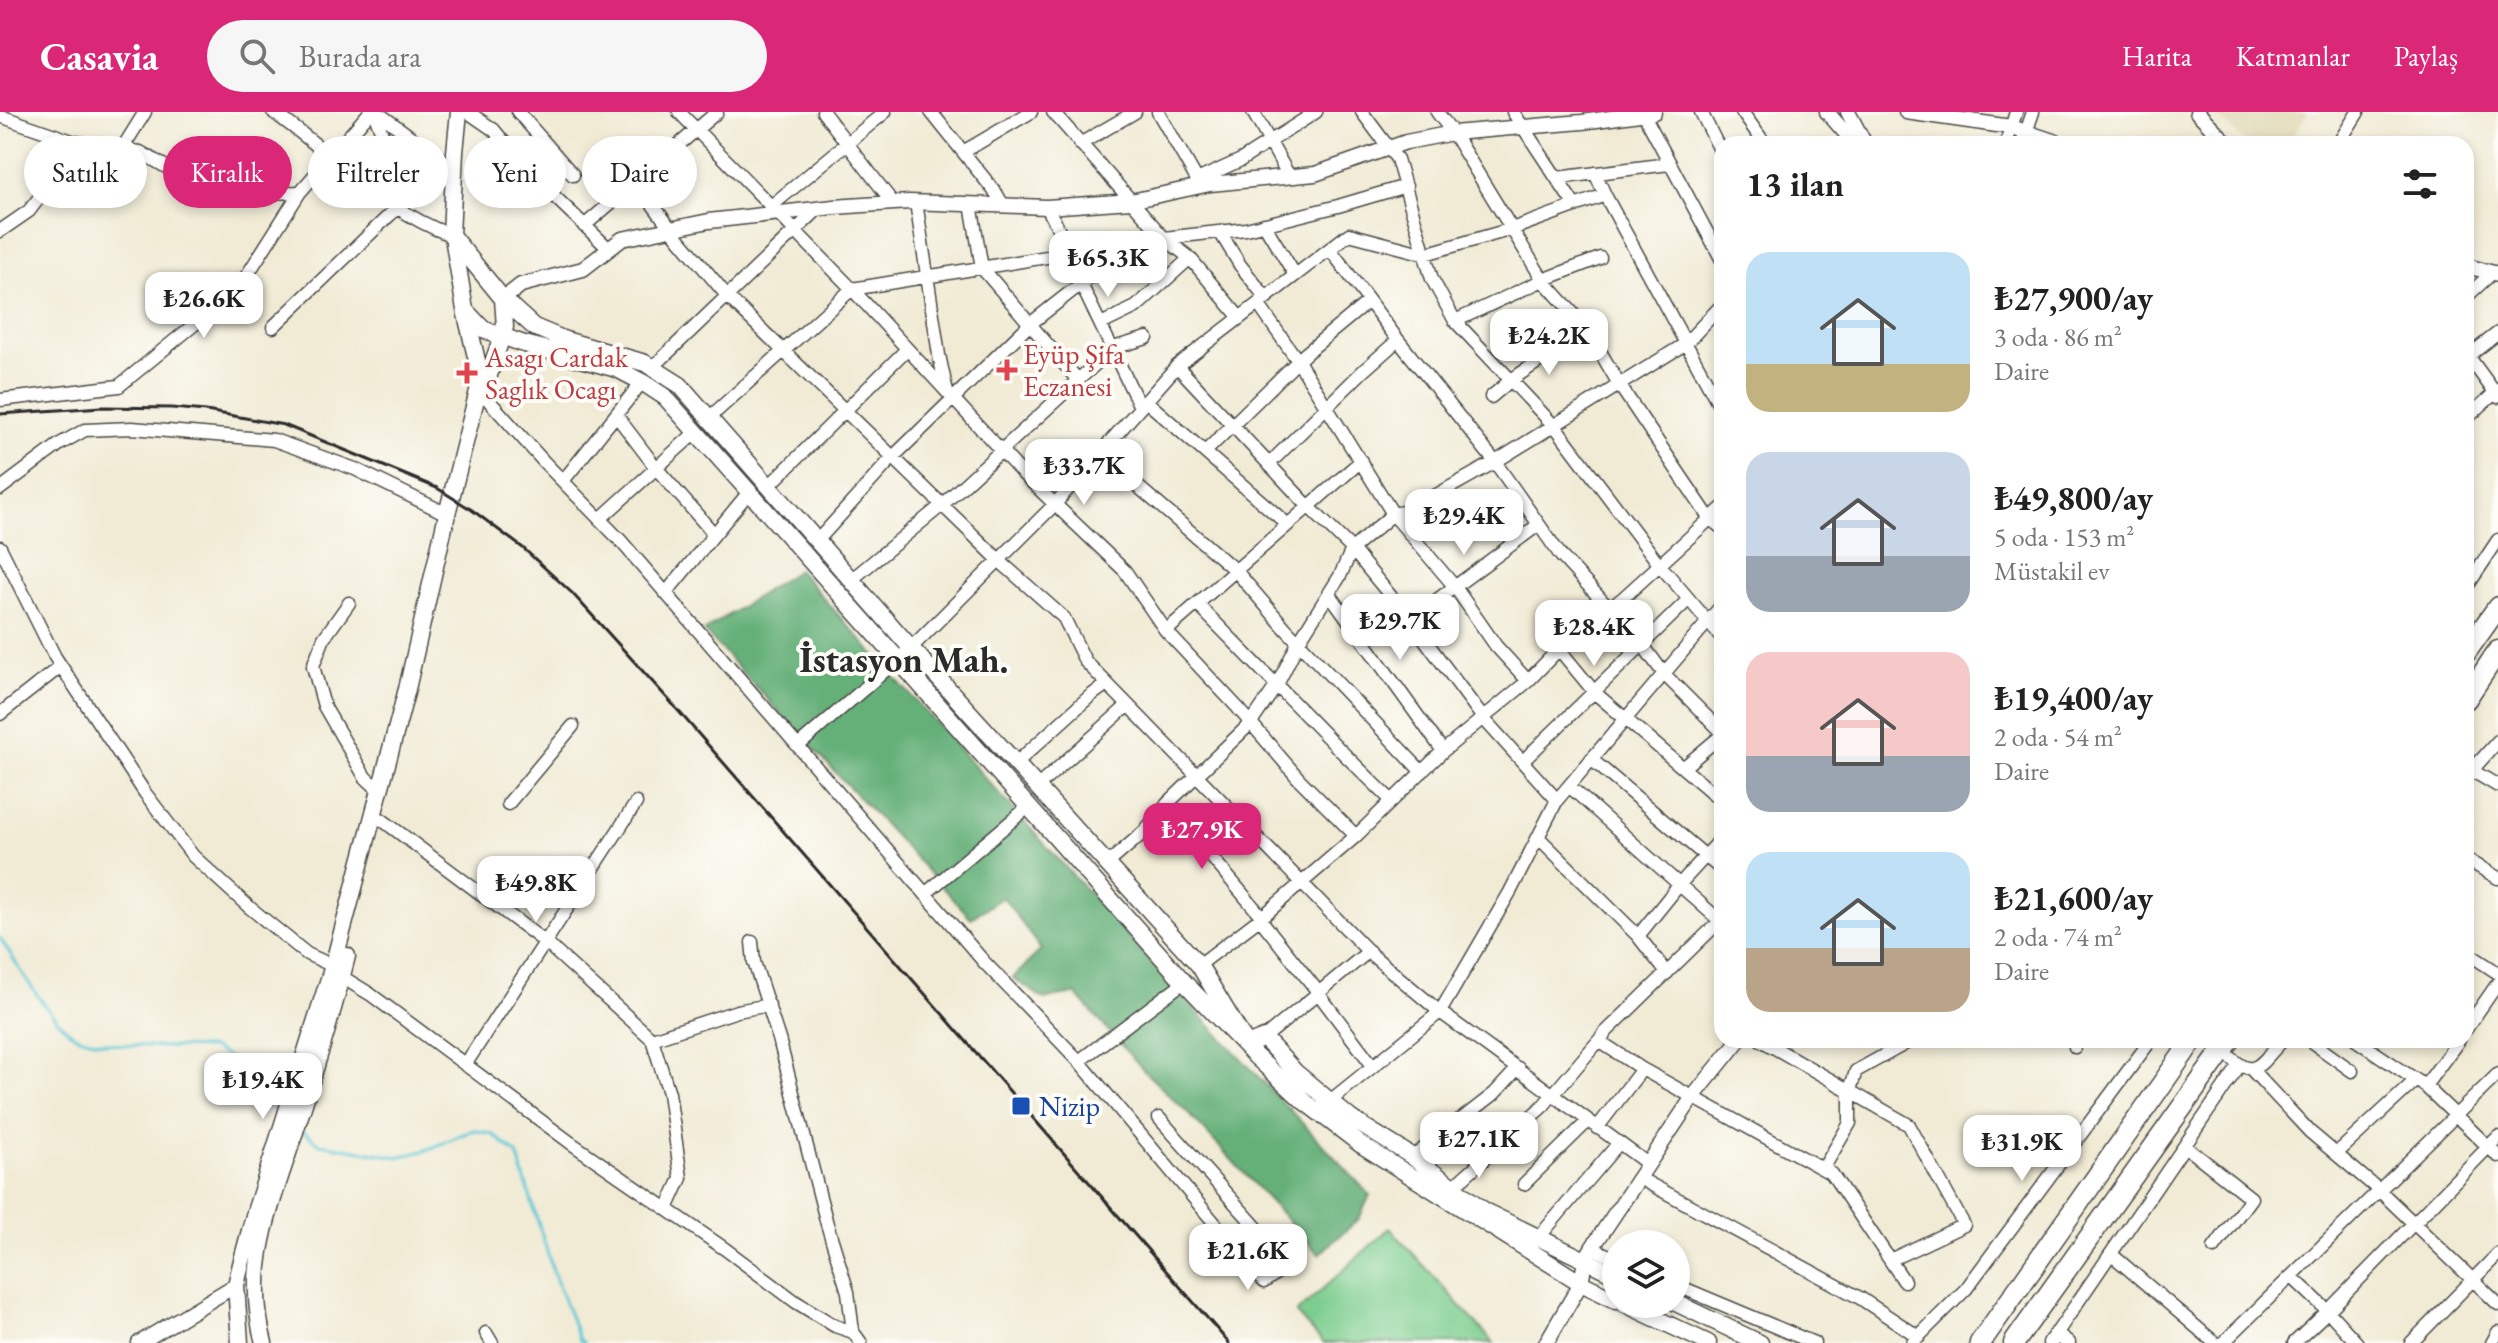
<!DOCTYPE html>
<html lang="tr">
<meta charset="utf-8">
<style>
body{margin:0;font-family:"EB Garamond",serif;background:#f6f6f6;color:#222;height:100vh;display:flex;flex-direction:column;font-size:30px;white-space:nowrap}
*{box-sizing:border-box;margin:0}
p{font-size:26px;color:#767676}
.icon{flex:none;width:44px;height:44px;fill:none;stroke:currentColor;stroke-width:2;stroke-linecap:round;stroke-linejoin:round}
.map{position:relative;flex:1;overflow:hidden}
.details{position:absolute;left:1714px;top:24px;width:760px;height:912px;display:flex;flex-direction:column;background:#fff;border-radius:24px;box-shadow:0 4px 12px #0003}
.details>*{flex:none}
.guide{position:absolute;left:24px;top:24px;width:760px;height:72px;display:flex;gap:16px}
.controls{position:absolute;left:1602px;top:1118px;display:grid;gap:16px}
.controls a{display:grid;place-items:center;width:88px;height:88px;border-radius:50%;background:#fff;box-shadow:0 4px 12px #0003;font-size:40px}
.price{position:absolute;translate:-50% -68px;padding:0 18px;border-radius:16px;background:#fff;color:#222;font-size:26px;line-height:52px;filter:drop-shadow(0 2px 4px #0008)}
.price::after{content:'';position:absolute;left:50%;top:48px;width:24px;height:18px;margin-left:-12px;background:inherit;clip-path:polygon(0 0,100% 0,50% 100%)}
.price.active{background:#db2777;color:#fff}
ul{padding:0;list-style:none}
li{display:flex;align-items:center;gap:24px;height:200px;padding:0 32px}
li span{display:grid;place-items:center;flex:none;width:224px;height:160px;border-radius:24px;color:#555}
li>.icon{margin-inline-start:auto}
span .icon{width:96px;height:96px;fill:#fffc;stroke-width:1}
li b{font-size:34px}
h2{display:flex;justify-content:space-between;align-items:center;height:96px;padding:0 32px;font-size:34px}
.tag{padding:0 28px;border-radius:36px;background:#fff;box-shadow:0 4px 12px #0003;font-size:28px;line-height:72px}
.tag.active{background:#db2777;color:#fff}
header{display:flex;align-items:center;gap:48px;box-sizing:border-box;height:112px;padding:0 40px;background:#db2777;color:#fff}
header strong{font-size:38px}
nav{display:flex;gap:44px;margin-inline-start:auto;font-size:28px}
.search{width:560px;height:72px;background:#f6f6f6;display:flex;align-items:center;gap:20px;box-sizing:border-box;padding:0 28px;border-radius:44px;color:#767676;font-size:30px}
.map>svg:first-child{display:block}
.built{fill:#e3dbba}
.green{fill:#7ccd8e;stroke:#547c5c;stroke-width:2}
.forest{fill:#65b079;stroke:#486e52;stroke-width:2}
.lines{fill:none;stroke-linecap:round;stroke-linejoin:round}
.stream{stroke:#5dc7d7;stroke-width:3}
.minor-casing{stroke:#494844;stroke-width:15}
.tertiary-casing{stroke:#494844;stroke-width:17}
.secondary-casing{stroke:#494844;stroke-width:19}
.trunk-casing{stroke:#494844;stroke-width:23}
.minor{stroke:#fff;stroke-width:12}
.tertiary{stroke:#fff;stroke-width:14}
.secondary{stroke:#fff;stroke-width:16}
.trunk{stroke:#fff;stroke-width:20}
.rail{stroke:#2b2b2b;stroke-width:3}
.health-dot{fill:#e0444e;stroke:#fdfcf7;stroke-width:3}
.transit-dot{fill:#1a4fb4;stroke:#fdfcf7;stroke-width:3}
.labels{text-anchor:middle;stroke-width:8;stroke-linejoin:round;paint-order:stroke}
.health-label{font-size:28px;fill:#be3a42;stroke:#fdfcf7;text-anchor:start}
.transit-label{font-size:28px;fill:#164399;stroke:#fdfcf7;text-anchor:start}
.district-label{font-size:36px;font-weight:bold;fill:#2b2b2b;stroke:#fdfcf7}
</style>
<header>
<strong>Casavia</strong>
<div class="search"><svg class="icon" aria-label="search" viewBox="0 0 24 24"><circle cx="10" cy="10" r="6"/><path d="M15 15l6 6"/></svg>Burada ara</div>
<nav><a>Harita</a><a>Katmanlar</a><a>Paylaş</a></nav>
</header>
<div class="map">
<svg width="2498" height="1231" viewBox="0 0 2498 1231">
<rect width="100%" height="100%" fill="#fdfcf7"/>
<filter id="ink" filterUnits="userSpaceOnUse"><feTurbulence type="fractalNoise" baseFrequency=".0125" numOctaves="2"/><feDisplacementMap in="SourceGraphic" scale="16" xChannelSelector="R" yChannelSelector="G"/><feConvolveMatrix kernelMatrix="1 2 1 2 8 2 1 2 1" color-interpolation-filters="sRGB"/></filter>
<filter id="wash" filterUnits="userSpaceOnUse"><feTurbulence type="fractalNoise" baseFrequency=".006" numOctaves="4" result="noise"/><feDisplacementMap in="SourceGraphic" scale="32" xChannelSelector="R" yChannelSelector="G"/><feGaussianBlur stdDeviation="1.8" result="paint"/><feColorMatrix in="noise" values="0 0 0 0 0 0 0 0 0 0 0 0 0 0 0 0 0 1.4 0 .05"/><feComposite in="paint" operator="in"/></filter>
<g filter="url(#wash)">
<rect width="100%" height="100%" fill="#f1ebd5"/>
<!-- built -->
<path class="built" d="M2212 0H2308L2288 32H2248Z"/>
<!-- green -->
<path class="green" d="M1390 1116 1494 1231H1323L1296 1201Z"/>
<!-- forest -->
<path class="forest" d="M798 458 1166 867 1370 1083 1359 1107 1319 1142 1190 1003 1145 960 1076 882 1044 887 1013 866 1041 838 1003 785 971 806 704 519Z"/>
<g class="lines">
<!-- stream -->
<path class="stream" d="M0 826C20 856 42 897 70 920 91 937 180 934 210 936 226 942 242 952 253 966 263 979 265 993 279 1003
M302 1019 320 1032 398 1045 424 1039 473 1018 492 1022 517 1042 555 1165 579 1227 584 1231"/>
</g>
</g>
<g filter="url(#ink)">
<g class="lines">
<!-- minor casing -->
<g class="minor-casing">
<path id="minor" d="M273 0C332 41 384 99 451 123
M377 0 454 57
M468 0 494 18 530 61 608 136
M518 0 573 63
M679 0 852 177 1020 359 1125 459 1166 519 1238 596 1299 667 1356 724
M823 0 893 91
M931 0 996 81 1003 93
M1053 0 1164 126 1190 146 1240 206
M1158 0 1200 73
M1253 0 1289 64
M1362 0 1397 47 1432 167 1455 209 1558 318 1659 452 1722 526
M1437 0 1453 21 1543 168 1587 217 1620 274 1710 407 1722 416
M1513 0 1575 94
M1701 0 1722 42
M1742 0 1765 32
M1643 1 1722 148
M0 4 75 30 140 40 208 79 234 84 259 81 300 80
M1080 32 1135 0
M2006 32 2016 0
M2022 32 2033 0
M2338 32 2358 0
M122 37 145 0
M963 40 1031 0
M1595 61 1605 83 1722 298
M1557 66 1669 52
M1197 68 1241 48 1316 0
M636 70 671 117 728 185 1003 452 1064 506 1085 549 1372 843 1440 900 1648 1052
M916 90 939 243 947 280
M971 92 982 156 1077 267
M770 95 885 0
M1047 95 1071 141 1081 172 1140 295
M1264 112 1295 163
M584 114 717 0
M0 119 29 99 81 31
M1220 120 1240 153 1266 186
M1330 137 1398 228 1495 350 1561 444 1642 532 1664 562 1722 620
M2466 185 2491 162
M1258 192 1298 249 1393 402 1455 475 1496 534 1528 569
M1455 209 1543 168 1600 146
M1101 212 1136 195 1190 146
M273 215 398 95 403 78 374 0
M2466 241 2498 285
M2466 246 2498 221
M1177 254 1309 395 1352 437 1411 509 1483 606 1557 688
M652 256 819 96
M483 282 545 351 620 428 985 851 1079 949 1264 1170 1289 1152 1159 1006
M1491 285 1511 268 1587 217
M0 288 119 274 239 176 300 80 370 0
M1146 289 1287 412
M616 303 657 357 714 422
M709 306 852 177 1071 141
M2466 307 2498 278
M1205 340 1305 242 1369 189
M1099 341 1236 459 1286 517 1422 660
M1269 352 1362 260 1398 228
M563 369 642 270
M769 374 907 237
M0 377 60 332 85 318 132 316 274 328 355 357 447 402
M600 407 696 320
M817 429 893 345 1030 212 1096 160 1125 142 1164 126 1246 117 1338 94 1406 74
M0 435 55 545 145 681 193 744 249 795 307 842 333 854 337 862 370 882 571 1031 725 1137 796 1190 835 1214 853 1220
M851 468 942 393 1113 236 1147 226
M2466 476 2498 428
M666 481 749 380
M1329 481 1443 639
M349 491 324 526 313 554 324 594 365 665 380 679
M1197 492 1340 638 1392 689
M1411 509 1426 496 1538 413
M1166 519 1361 349
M1559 537 1595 581 1722 689
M0 602 61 554
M798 634 911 536 1055 392 1177 254 1349 122 1425 142 1512 117 1605 83
M1591 647 1722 758
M1523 649 1688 488
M1016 651 1089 585 1107 572
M1684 655 1722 623
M2471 658 2498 674
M2466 665 2498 629
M1569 674 1720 809
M1037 675 1127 594
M508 692 573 614
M1167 692 1262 805
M381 707 545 830 652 927 669 981 681 1066 667 1097
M1538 725 1638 824 1667 861
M2466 747 2498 766
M1107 752 1144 720 1167 692 1251 611 1277 573 1299 529 1340 464 1352 437 1393 402 1408 399 1495 350 1685 232 1722 193
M925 782 1028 695
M1260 807 1319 881
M1638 824 1679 773 1722 726
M752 830 754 850 779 927 827 1112 848 1180 853 1220 861 1231
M2466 840 2498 861
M1199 853 1262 805 1356 724 1443 639 1528 569 1559 537 1623 486 1722 396
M1318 881 1373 954
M2466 917 2498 871
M1264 926 1369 839
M652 927 737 899 769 893
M1761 928 1909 1013 1964 1113 1890 1148
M2309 928 2352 959
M2356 928 2425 974 2459 928
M1599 929 1642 957 1832 1062 1904 1169
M2075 935 2078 928
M2223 938C2256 971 2257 954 2283 928
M1079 949 1184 870
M465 953 636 691
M2251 957 2310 1020 2380 1079 2498 1192
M2425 974 2498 1044
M1330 989 1440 900 1510 780 1557 688 1722 493
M1597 1016 1642 957
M2185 1034 2251 1086 2214 1136
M2336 1042 2416 968
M1413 1045 1494 982 1518 956
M1823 1057 1850 1011V978L1856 959 1912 928
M1639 1066 1860 1186 1919 1225
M1524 1072 1588 1009
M1454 1074 1543 994 1607 919 1722 807
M1539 1125 1618 1032
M1592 1136 1616 1147
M2111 1142 2215 1231
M2292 1165 2328 1199 2357 1231
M1676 1173 1814 1231
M486 1221 492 1231
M2056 1222 2239 954
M1912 1231 1966 1177 2151 928
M2223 1231 2498 962
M2294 1231 2328 1199 2498 1025
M2411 1231 2498 1142
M2492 1231 2498 1220"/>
</g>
<!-- tertiary casing -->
<g class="tertiary-casing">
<path id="tertiary" d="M1827 0 1855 32
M1848 0 1865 32
M1906 0 2011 15 2062 32
M2197 0 2228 32
M2466 154 2498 162
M503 187 521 173 583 157 622 127 709 109 834 95 909 90 1047 95 1131 89 1210 72 1315 62 1406 30 1453 21 1582 10 1654 0
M139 1231 236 1173
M1546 1231 1581 1171 1585 1148 1592 1136 1693 985 1739 928
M2050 1231 2056 1222 2068 1231"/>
</g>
<!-- secondary casing -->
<g class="secondary-casing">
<path id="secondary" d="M459 0 455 40 451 123 503 187 534 215 565 228 645 251 680 273 911 536 1199 853 1247 933 1264 926 1295 960 1350 1006 1413 1045 1486 1100 1616 1163
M465 198 483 217 521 231 617 257 642 270 665 285 1184 870 1253 942 1305 990 1360 1032 1581 1171 1616 1188
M483 281 505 215 503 187
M1676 1191 1760 1231
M1625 1192 1708 1231
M240 1231 236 1173 241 1152 255 1100 333 854 407 577 447 402 479 275 477 249 465 198 454 131
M264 1231C242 1150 275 1086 298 1010 316 955 333 900 347 844"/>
</g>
<!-- trunk casing -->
<g class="trunk-casing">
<path id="trunk" d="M2466 540 2498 495
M2466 587 2498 539
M1980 1231 2193 928
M2014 1231 2230 928"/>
</g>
<!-- minor -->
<use href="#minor" class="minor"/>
<!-- tertiary -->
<use href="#tertiary" class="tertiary"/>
<!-- secondary -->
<use href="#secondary" class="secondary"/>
<!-- trunk -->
<use href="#trunk" class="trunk"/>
<!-- rail -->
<path class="rail" d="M0 302 102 295 172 296 206 299 284 313 437 376 472 398 523 436 572 481 668 587 1229 1231"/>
</g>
</g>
<!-- markers -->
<g class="health-dot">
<path d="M1003 246h8v8h8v8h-8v8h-8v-8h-8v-8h8z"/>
<path d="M463 249h8v8h8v8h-8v8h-8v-8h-8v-8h8z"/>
</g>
<rect class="transit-dot" x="1011" y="984" width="20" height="20" rx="4"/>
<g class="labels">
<!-- health labels -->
<g class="health-label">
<text x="1023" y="252">Eyüp Şifa<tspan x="1023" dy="32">Eczanesi</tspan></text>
<text x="485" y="255">Asagı Cardak<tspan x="485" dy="32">Saglık Ocagı</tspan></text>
</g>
<!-- transit labels -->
<g class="transit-label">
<text x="1039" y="1004">Nizip</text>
</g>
<!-- district labels -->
<g class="district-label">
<text x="904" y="560">İstasyon Mah.</text>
</g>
</g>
</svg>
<div class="controls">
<a><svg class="icon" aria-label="layers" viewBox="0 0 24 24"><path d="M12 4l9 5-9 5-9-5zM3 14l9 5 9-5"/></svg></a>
</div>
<b class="price" style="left:1108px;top:187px">₺65.3K</b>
<b class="price" style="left:204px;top:228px">₺26.6K</b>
<b class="price" style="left:1549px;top:265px">₺24.2K</b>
<b class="price" style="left:1084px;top:395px">₺33.7K</b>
<b class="price" style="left:1464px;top:445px">₺29.4K</b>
<b class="price" style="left:1400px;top:550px">₺29.7K</b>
<b class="price" style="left:1594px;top:556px">₺28.4K</b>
<b class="price active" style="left:1202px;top:759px">₺27.9K</b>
<b class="price" style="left:536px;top:812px">₺49.8K</b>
<b class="price" style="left:263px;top:1009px">₺19.4K</b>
<b class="price" style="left:1479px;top:1068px">₺27.1K</b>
<b class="price" style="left:2022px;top:1071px">₺31.9K</b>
<b class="price" style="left:1248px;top:1180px">₺21.6K</b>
<div class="guide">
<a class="tag">Satılık</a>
<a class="tag active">Kiralık</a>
<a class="tag">Filtreler</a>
<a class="tag">Yeni</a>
<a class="tag">Daire</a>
</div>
<section class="details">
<h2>13 ilan<svg class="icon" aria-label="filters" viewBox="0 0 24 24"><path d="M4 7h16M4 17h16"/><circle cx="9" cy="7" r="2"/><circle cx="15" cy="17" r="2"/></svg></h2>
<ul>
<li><span style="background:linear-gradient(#bfe0f5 70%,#c2b280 0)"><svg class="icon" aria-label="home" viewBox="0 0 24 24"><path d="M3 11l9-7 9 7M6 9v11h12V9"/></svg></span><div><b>₺27,900/ay</b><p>3 oda · 86 m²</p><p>Daire</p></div></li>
<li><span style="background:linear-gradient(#c9d6e8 65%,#9aa5b1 0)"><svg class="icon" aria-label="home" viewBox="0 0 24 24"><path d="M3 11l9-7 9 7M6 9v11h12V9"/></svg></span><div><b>₺49,800/ay</b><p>5 oda · 153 m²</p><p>Müstakil ev</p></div></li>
<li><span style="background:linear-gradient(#f6c9c9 65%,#9aa5b1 0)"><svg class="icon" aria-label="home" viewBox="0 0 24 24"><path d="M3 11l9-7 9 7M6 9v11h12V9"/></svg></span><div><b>₺19,400/ay</b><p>2 oda · 54 m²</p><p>Daire</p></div></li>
<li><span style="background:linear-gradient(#bfe0f5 60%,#b9a48a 0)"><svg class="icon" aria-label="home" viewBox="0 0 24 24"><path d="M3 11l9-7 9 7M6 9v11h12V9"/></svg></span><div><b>₺21,600/ay</b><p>2 oda · 74 m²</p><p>Daire</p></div></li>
</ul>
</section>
</div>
